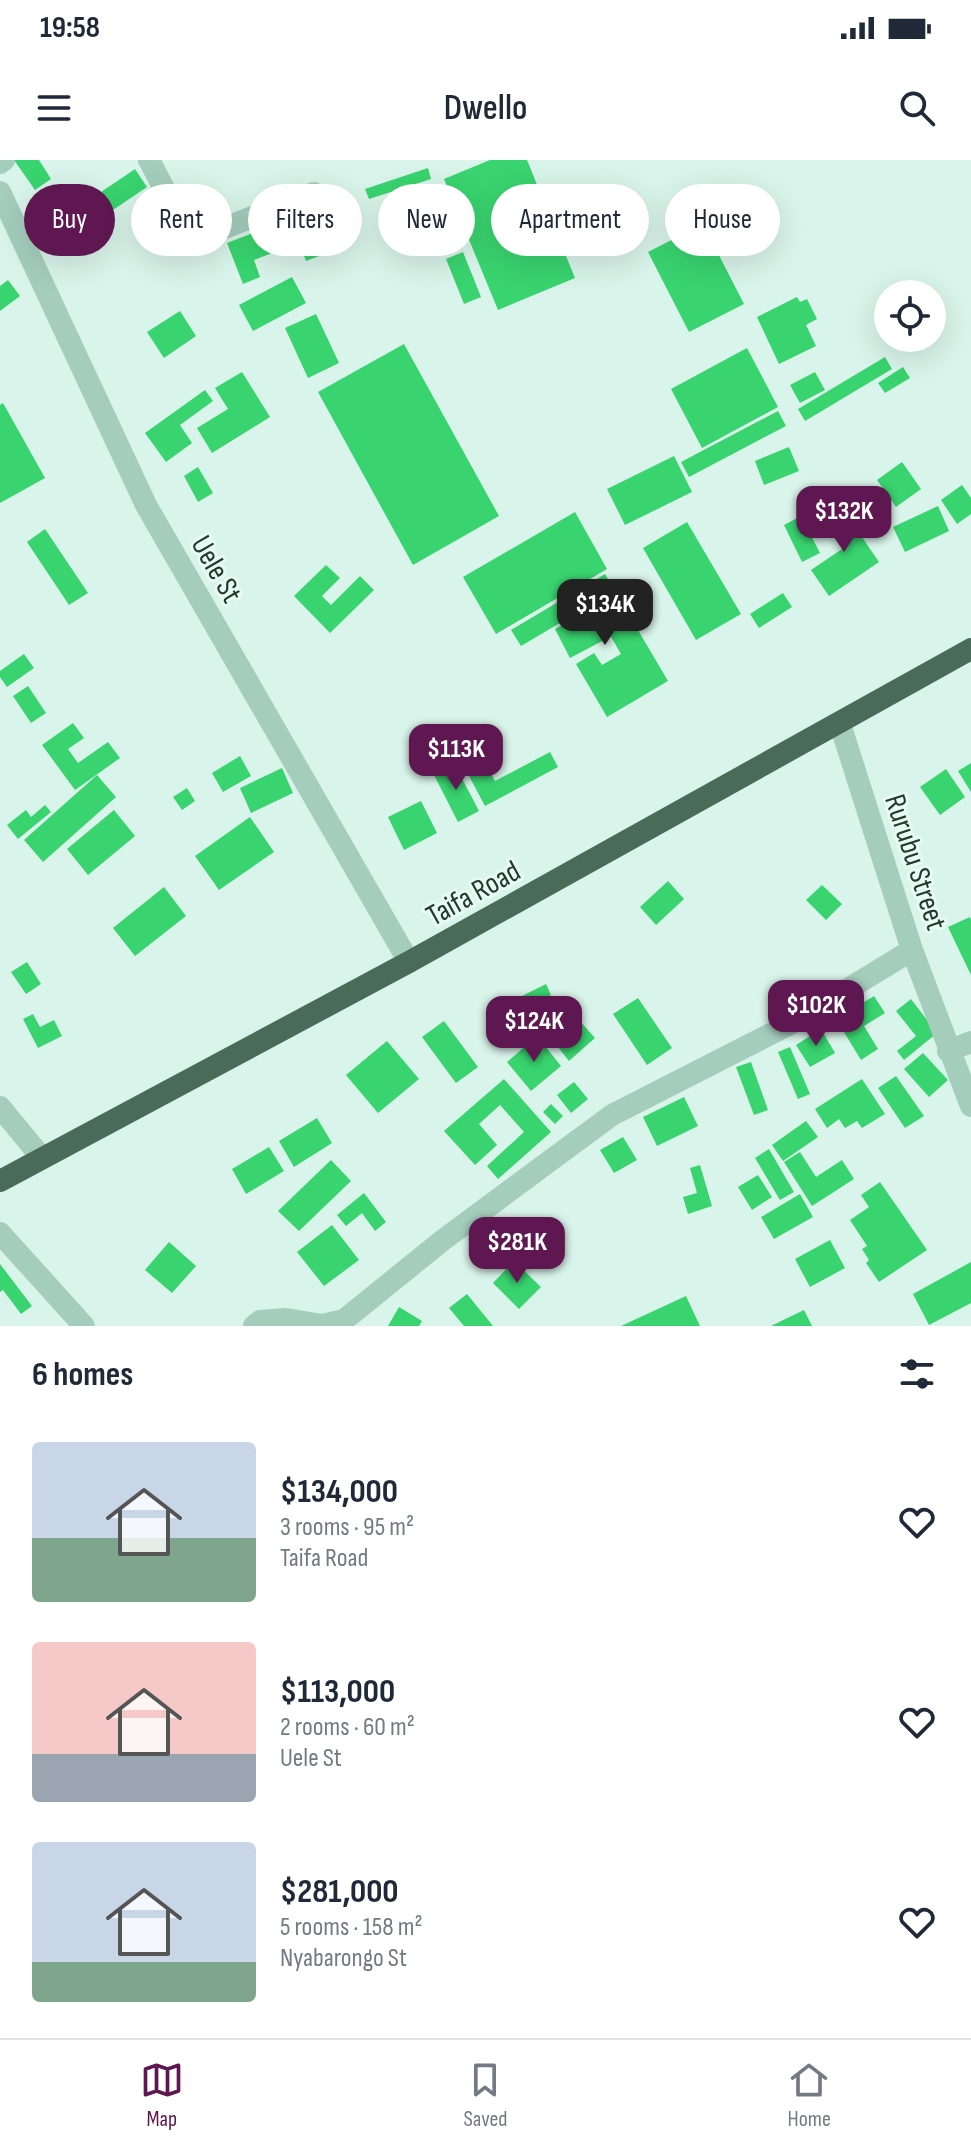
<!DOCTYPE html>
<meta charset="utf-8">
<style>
body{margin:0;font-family:"Sofia Sans Condensed",sans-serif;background:#f6f6f7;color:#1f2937;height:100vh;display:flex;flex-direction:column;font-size:30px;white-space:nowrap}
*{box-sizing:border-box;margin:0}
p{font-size:26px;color:#747a83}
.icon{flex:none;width:44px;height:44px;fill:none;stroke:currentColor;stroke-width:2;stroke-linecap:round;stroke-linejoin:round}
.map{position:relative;height:1166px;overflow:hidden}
.details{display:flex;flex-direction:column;background:#fff;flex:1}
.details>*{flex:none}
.hud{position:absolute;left:24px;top:24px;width:924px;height:72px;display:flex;gap:16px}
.buttons{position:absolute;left:874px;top:120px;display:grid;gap:16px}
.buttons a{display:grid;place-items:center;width:72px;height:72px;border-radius:50%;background:#fff;box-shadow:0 8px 32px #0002;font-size:40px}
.price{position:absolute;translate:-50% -68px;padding:0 18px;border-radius:16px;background:#5e1751;color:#fff;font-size:26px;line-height:52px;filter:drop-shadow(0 2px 4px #0008)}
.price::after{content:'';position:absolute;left:50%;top:48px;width:24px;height:18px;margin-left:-12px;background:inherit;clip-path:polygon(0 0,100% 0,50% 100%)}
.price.active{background:#222;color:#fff}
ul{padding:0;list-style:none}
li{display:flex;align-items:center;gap:24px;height:200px;padding:0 32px}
li span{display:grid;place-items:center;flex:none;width:224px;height:160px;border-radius:8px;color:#555}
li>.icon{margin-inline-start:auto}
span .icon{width:96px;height:96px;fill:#fffc;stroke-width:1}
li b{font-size:34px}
h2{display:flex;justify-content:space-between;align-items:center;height:96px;padding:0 32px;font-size:34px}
.chip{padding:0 28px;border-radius:36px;background:#fff;box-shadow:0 8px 32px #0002;font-size:28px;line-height:72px}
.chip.active{background:#5e1751;color:#fff}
.status{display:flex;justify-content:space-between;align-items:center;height:56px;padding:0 40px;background:#fff;direction:ltr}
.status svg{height:22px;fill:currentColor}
header{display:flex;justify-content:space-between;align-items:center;height:104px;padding:0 32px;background:#fff;font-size:36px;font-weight:600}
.tab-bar{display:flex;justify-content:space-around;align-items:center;height:112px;border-top:2px solid #e0e1e3;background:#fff;font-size:22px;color:#747a83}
.tab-bar a{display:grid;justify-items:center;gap:4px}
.tab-bar .active{color:#5e1751}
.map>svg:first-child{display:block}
.building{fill:#39d36f}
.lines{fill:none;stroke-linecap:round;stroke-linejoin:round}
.minor{stroke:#a4cdbc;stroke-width:22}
.trunk{stroke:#496b58;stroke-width:22}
.labels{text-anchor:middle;stroke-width:6;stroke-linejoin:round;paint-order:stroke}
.street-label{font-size:30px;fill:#26382e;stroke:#e6fbf4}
</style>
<div class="status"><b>19:58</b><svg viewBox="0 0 49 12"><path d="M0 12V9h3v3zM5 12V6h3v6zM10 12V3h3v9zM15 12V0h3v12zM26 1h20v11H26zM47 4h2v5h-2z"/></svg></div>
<header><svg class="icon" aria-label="menu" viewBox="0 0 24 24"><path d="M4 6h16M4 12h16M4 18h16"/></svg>Dwello<svg class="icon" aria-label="search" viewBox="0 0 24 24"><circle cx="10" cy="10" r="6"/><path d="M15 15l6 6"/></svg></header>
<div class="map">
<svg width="971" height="1166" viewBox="0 0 971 1166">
<rect width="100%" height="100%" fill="#d9f4ea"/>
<!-- building -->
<path class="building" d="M14 0H39L51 19 35 30Z
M490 0H527L575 118 498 150 444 19Z
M428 8 431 19 369 39 365 29Z
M135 9 147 27 67 81 38 39 56 26 73 51Z
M435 30 440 42 383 69 378 57Z
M317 44 335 90 306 101 298 80 288 83 279 59Z
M276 64 285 88 254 100 260 117 243 124 227 83Z
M703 64 744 144 689 172 648 92Z
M463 92 481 137 464 144 446 99Z
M292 117 306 143 253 171 239 145Z
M8 120 20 136 0 151V126Z
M797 137 800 142 807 139 817 159 806 165 816 186 779 204 757 157Z
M180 151 196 176 164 198 147 172Z
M316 154 339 203 308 218 285 168Z
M404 184 499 356 413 405 318 232Z
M747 188 778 247 702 288 671 229Z
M885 197 892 209 805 261 798 249Z
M903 207 910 218 885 233 878 223Z
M242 212 270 257 212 293 197 268 228 249 215 228Z
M815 212 825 230 800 243 790 225Z
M205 230 213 241 180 265 192 283 166 302 145 273Z
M3 243 45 318 0 343V245Z
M778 251 786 266 689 317 681 302Z
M789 287 799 311 764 325 755 301Z
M674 296 692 332 625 365 607 329Z
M902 302 921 329 896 347 877 320Z
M198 307 213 333 198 342 184 316Z
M962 325 971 338V354L957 364 941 340Z
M838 342 879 402 829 436 811 410 845 387 822 353Z
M938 346 949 371 905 392 893 367Z
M575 352 607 409 496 474 463 417Z
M801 356 820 393 802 402 784 365Z
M687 362 741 454 696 480 643 388Z
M45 369 88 433 69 445 27 382Z
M326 405 340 418 322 436 331 445 360 416 374 430 330 473 294 436Z
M605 414 668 521 607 557 576 504 594 493 602 505 621 494 592 444 521 486 511 470Z
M783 433 792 447 759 468 750 454Z
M590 449 606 479 570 498 555 469Z
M24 494 34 508 7 527 0 517V511Z
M28 526 46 553 31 563 13 536Z
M73 563 84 578 68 589 78 603 108 582 120 598 75 630 42 585Z
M479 589 495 621 550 592 558 607 485 646 460 599Z
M240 596 251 616 223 632 212 613Z
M454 603 479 651 458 662 433 613Z
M971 603V632L958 611Z
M282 608 293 633 251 653 240 628Z
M946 609 965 637 940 655 920 627Z
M97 615 116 637 43 702 24 680Z
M187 628 195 641 182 650 173 637Z
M421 641 437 673 404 690 388 657Z
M45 645 51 652 18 679 7 665 26 650 31 657Z
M114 650 135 676 88 715 67 689Z
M250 657 274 692 219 730 195 696Z
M668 721 684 739 656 765 640 747Z
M822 725 842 744 826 760 806 740Z
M164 727 186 756 135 796 113 768Z
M970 757 971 760V815L948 767Z
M27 802 41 824 26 834 11 812Z
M546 824 551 835 492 865 486 854Z
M874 836 885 853 864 866 878 889 861 900 836 859Z
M638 838 672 888 647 905 613 854Z
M911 839 937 873 904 900 897 891 916 876 896 851Z
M33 854 40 867 54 860 62 876 38 888 23 859Z
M506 860 516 870 505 881 495 871Z
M579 860 595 878 569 901 554 882Z
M444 861 478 907 456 923 422 877Z
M821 869 835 893 810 907 796 885Z
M537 876 561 906 531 931 507 902Z
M387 881 419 919 378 953 346 915Z
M790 887 810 934 798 939 778 892Z
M923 893 948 920 929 937 904 909Z
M751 902 768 950 754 955 736 907Z
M896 916 924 956 905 968 878 928Z
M504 919 551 972 498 1019 487 1006 524 972 500 945 479 964 497 985 475 1005 444 971Z
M862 919 885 954 862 968 857 961 845 968 839 959 827 968 815 949Z
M574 922 588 939 571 953 557 935Z
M684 937 698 966 657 986 643 957Z
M551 944 563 956 555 964 543 952Z
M317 958 332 983 294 1007 279 981Z
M806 961 818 977 783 1001 772 985Z
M623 977 637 1000 614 1013 600 990Z
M269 987 284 1011 246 1034 232 1009Z
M769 989 794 1032 780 1040 755 998Z
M800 992 816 1017 842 1000 854 1019 812 1046 784 1002Z
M331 1000 351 1021 299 1071 278 1051Z
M700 1005 712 1046 688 1054 683 1037 697 1033 690 1008Z
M758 1015 772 1037 752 1050 738 1027Z
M880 1022 927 1090 879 1122 866 1103 869 1100 862 1089 867 1086 850 1060 869 1047 861 1035Z
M364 1033 386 1062 375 1071 362 1053 346 1066 337 1055Z
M800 1034 813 1057 774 1079 761 1057Z
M332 1065 359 1100 324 1126 297 1092Z
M830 1080 845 1108 810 1127 795 1099Z
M169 1082 196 1106 172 1133 145 1110Z
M514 1101 541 1127 519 1149 493 1123Z
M971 1102V1143L929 1165 913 1134Z
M0 1104 32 1146 21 1154 3 1130 0 1132Z
M467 1134 493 1166H464L449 1148Z
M686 1136 700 1166H621Z
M399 1147 422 1161 419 1166H388Z
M804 1150 812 1166H771Z"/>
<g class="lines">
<!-- minor -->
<path class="minor" d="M149 0C166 31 175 60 209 74L314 33
M0 3 4 0
M0 32 146 345 409 802
M840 564 912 790 971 946
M948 891 971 882
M0 947 42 998
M0 1073 84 1166
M254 1166 260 1161 286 1159 322 1165 344 1160 443 1080 612 955 794 862 912 790"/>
<!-- trunk -->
<path class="trunk" d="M0 1021 409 802 971 489"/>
</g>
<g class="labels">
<!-- street labels -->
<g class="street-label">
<text transform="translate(217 409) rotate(60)" y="10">Uele St</text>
<text transform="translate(916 702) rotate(72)" y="10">Rurubu Street</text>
<text transform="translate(473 733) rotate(-29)" y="10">Taifa Road</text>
</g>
</g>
</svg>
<div class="buttons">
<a><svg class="icon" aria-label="locate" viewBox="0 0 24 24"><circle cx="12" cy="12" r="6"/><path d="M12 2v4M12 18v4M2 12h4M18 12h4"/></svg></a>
</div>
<b class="price" style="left:844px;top:394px">$132K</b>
<b class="price active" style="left:605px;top:487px">$134K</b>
<b class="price" style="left:456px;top:632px">$113K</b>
<b class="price" style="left:816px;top:888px">$102K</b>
<b class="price" style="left:534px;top:904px">$124K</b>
<b class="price" style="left:517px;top:1125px">$281K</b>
<div class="hud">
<a class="chip active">Buy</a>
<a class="chip">Rent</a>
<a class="chip">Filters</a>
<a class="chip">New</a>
<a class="chip">Apartment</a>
<a class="chip">House</a>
</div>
</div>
<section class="details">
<h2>6 homes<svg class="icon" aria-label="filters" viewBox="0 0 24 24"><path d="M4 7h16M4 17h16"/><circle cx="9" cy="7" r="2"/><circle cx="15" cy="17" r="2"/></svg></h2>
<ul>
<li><span style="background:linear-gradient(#c9d6e8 60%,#7fa58c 0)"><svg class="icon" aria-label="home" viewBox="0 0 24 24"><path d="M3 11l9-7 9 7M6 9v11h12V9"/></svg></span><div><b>$134,000</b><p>3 rooms · 95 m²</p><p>Taifa Road</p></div><svg class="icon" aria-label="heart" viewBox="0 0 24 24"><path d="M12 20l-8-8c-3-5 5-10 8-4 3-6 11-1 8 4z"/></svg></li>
<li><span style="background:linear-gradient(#f6c9c9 70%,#9aa5b1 0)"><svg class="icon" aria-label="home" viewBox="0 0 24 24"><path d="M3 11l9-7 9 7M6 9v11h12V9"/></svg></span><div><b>$113,000</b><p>2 rooms · 60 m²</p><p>Uele St</p></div><svg class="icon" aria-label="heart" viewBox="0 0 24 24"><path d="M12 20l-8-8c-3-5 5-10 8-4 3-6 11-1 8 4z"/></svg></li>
<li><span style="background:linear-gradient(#c9d6e8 75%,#7fa58c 0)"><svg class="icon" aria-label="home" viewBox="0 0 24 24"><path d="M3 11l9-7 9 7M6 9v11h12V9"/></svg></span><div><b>$281,000</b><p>5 rooms · 158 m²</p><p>Nyabarongo St</p></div><svg class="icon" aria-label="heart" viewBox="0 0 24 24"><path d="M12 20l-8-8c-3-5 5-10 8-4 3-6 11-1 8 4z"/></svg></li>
</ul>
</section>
<nav class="tab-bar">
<a class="active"><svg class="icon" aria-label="map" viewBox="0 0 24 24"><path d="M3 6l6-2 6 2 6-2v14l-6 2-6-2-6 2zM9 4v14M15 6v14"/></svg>Map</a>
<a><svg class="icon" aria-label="saved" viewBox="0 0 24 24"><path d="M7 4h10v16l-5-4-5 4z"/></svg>Saved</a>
<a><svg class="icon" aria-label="home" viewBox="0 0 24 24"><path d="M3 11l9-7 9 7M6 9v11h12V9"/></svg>Home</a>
</nav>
